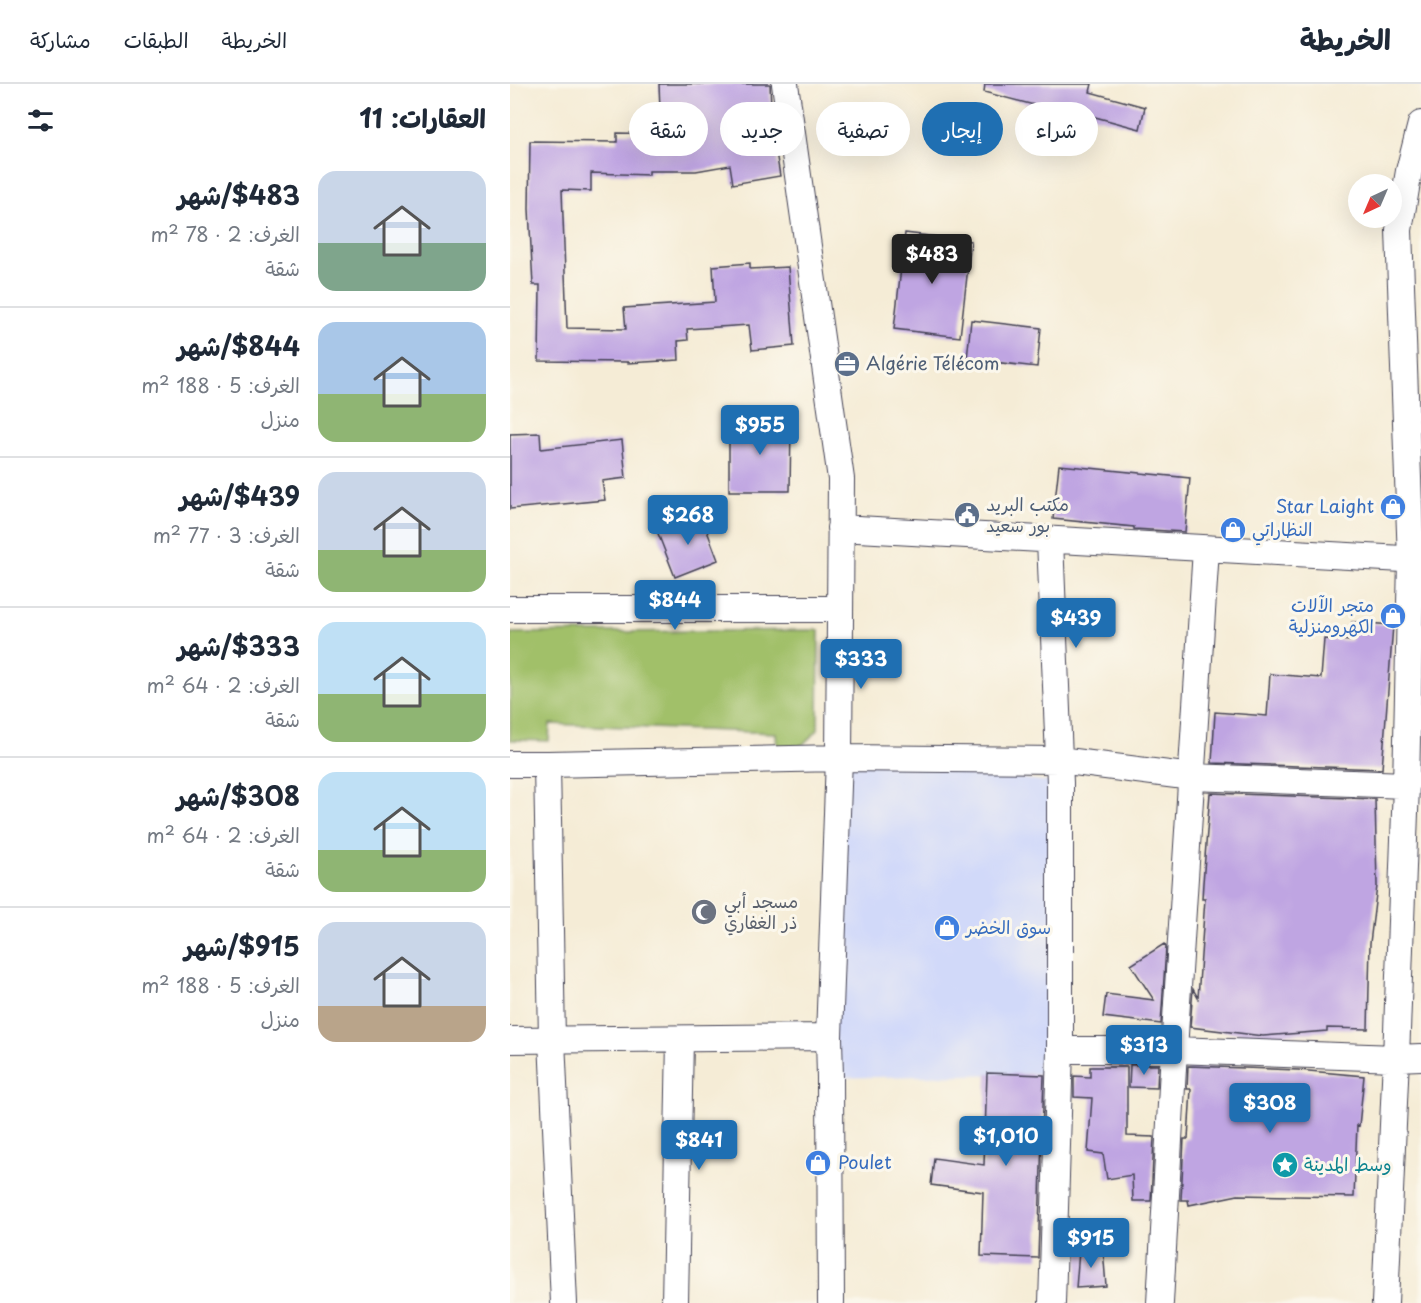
<!DOCTYPE html>
<html lang="ar">
<meta charset="utf-8">
<style>
body{margin:0;font-family:"Playpen Sans","Playpen Sans Arabic",sans-serif;background:#f2f2f3;color:#1f2937;direction:rtl;height:100vh;display:flex;flex-direction:column;font-size:22px;white-space:nowrap}
*{box-sizing:border-box;margin:0}
p{font-size:20px;color:#747a83}
.icon{flex:none;width:33px;height:33px;fill:none;stroke:currentColor;stroke-width:2;stroke-linecap:round;stroke-linejoin:round}
.map{position:relative;flex:1;overflow:hidden;direction:ltr}
.side{display:flex;flex-direction:column;background:#fff;width:510px}
.side>*{flex:none}
.hud{position:absolute;left:18px;top:18px;width:570px;height:54px;direction:rtl;display:flex;gap:12px}
.needle{width:39px;rotate:224deg}
.buttons{position:absolute;left:838px;top:90px;display:grid;gap:12px}
.buttons a{display:grid;place-items:center;width:54px;height:54px;border-radius:50%;background:#fff;box-shadow:0 6px 24px #0002;font-size:30px}
.price{position:absolute;translate:-50% -51px;padding:0 14px;border-radius:6px;background:#1f6fb2;color:#fff;font-size:20px;line-height:39px;filter:drop-shadow(0 2px 3px #0008)}
.price::after{content:'';position:absolute;left:50%;top:36px;width:18px;height:14px;margin-left:-9px;background:inherit;clip-path:polygon(0 0,100% 0,50% 100%)}
.price.current{background:#222;color:#fff}
ul{padding:0;list-style:none}
li{display:flex;align-items:center;gap:18px;height:150px;padding:0 24px}
li+li{border-top:2px solid #e0e1e3}
li span{display:grid;place-items:center;flex:none;width:168px;height:120px;border-radius:18px;color:#555}
li>.icon{margin-inline-start:auto}
span .icon{width:72px;height:72px;fill:#fffc;stroke-width:1}
li b{font-size:26px}
h2{display:flex;justify-content:space-between;align-items:center;height:72px;padding:0 24px;font-size:26px}
.tag{padding:0 21px;border-radius:27px;background:#fff;box-shadow:0 6px 24px #0002;font-size:21px;line-height:54px}
.tag.current{background:#1f6fb2;color:#fff}
header{display:flex;align-items:center;gap:36px;box-sizing:border-box;height:84px;padding:0 30px;background:#fff;border-bottom:2px solid #e0e1e3}
header strong{font-size:28px}
nav{display:flex;gap:33px;margin-inline-start:auto;font-size:21px}
main{display:flex;flex:1;min-height:0}
.map>svg:first-child{display:block}
.built{fill:#d1d9f9}
.green{fill:#a1c069;stroke:#627152;stroke-width:1.5}
.building{fill:#bfa5e2}
.lines{fill:none;stroke-linecap:round;stroke-linejoin:round}
.minor-casing{stroke:#424052;stroke-width:28}
.minor{stroke:#fff;stroke-width:26}
.labels{text-anchor:middle;stroke-width:6;stroke-linejoin:round;paint-order:stroke}
.service-label{font-size:18px;fill:#4e5e75;stroke:#fbf7ec;text-anchor:start}
.shop-label{font-size:18px;fill:#366cbe;stroke:#fbf7ec;text-anchor:start}
.worship-label{font-size:18px;fill:#5b616d;stroke:#fbf7ec;text-anchor:start}
.culture-label{font-size:18px;fill:#0d838f;stroke:#fbf7ec;text-anchor:start}
</style>
<header>
<strong>الخريطة</strong>
<nav><a>الخريطة</a><a>الطبقات</a><a>مشاركة</a></nav>
</header>
<main>
<div class="map">
<svg width="911" height="1219" viewBox="0 0 911 1219">
<rect width="100%" height="100%" fill="#fbf7ec"/>
<filter id="ink" filterUnits="userSpaceOnUse"><feTurbulence type="fractalNoise" baseFrequency=".0167" numOctaves="2"/><feDisplacementMap in="SourceGraphic" scale="12" xChannelSelector="R" yChannelSelector="G"/><feConvolveMatrix kernelMatrix="1 2 1 2 8 2 1 2 1" color-interpolation-filters="sRGB"/></filter>
<filter id="wash" filterUnits="userSpaceOnUse"><feTurbulence type="fractalNoise" baseFrequency=".008" numOctaves="4" result="noise"/><feDisplacementMap in="SourceGraphic" scale="24" xChannelSelector="R" yChannelSelector="G"/><feGaussianBlur stdDeviation="1.35" result="paint"/><feColorMatrix in="noise" values="0 0 0 0 0 0 0 0 0 0 0 0 0 0 0 0 0 1.4 0 .05"/><feComposite in="paint" operator="in"/></filter>
<g filter="url(#wash)">
<rect width="100%" height="100%" fill="#f5ecd6"/>
<!-- built -->
<path class="built" d="M329 674 550 699 549 989 320 994Z"/>
<!-- green -->
<path class="green" d="M309 546 308 646 290 663 267 668 266 649 40 640 39 657 0 656V549Z"/>
<g id="blocks">
<!-- building -->
<path class="building" d="M149 0H260L262 44 270 92 223 100 220 81 186 87H139V91L81 89V107L52 106 57 244 116 245 114 224 205 218 203 182 240 179V185L278 183 284 262 242 266 239 241 177 245 178 256 168 257 169 276 118 279V278L29 277 30 201H23L19 125 20 57 107 58V49L151 50Z
M475 0H582L580 8 635 23 630 45 574 30V34L474 8Z
M395 149 461 157 450 253 384 245Z
M461 236 531 244 527 283 457 275Z
M219 338H281L280 407H219Z
M30 349 31 365 112 356 116 394 92 397 95 416 0 425V350Z
M549 381 680 394 675 448 624 445V443L543 435Z
M191 431 208 476 165 493 147 447Z
M842 538 883 541 872 685 702 679 705 628 757 632 760 590 811 594 814 555 841 557Z
M700 709 865 715 867 802 860 859 858 945 817 944V947L753 952 680 943 683 905 688 914 695 815H692L693 799Z
M654 860 656 863 651 940 593 933 596 910 644 916 621 881Z
M620 981H648L647 1004 619 1003Z
M678 982 788 986 854 992 849 1042 847 1041 844 1113 728 1111 679 1121 678 1116H671L674 1055H678L681 1005H677Z
M580 983H617V1052L644 1053 641 1117H623L622 1091 597 1095 593 1070 578 1068 582 1014 564 1013V992L580 993Z
M477 989 534 991 528 1174 471 1172 473 1108 421 1101 424 1074 474 1081Z
M593 1165 596 1202 566 1204 569 1167Z"/>
</g>
</g>
<g filter="url(#ink)">
<use href="#blocks" fill-opacity="0" stroke="#424052" stroke-width="1.5"/>
<g class="lines">
<!-- minor casing -->
<g class="minor-casing">
<path id="minor" d="M275 0 331 395 329 674 319 953 320 994 321 1219
M330 444 911 476
M540 456 550 699V966L542 1219
M0 525H330
M0 680H37L329 674 549 676 682 693 896 701
M37 680 42 956 54 1219
M0 956 319 953
M550 966H664L886 974 911 973
M165 1219 170 955
M650 1219 664 966 696 465
M875 1219 886 974 896 701 901 476 889 146 899 87 911 40"/>
</g>
<!-- minor -->
<use href="#minor" class="minor"/>
</g>
</g>
<!-- icons -->
<defs>
<g id="office-disc" transform="scale(1.35)"><circle r="9.5" fill="#5c6f8a" stroke="#fbf7ec"/><path d="M-6-3h4V-5.5h4V-3h4V5H-6ZM-1-4.5V-3h2v-1.5ZM-6 0V1H6V0Z" fill="#fff"/></g>
<g id="shop-disc" transform="scale(1.35)"><circle r="9.5" fill="#3f7fe0" stroke="#fbf7ec"/><path d="M-5-2.5h2.3a2.7 3.5 0 0 1 5.4 0H5L5.5 6h-11ZM-1.5-2.5h3a1.5 2.3 0 0 0-3 0Z" fill="#fff"/></g>
<g id="civic-disc" transform="scale(1.35)"><circle r="9.5" fill="#5c6f8a" stroke="#fbf7ec"/><path d="M-.6-6.5H3V-4.5H.6V-3L4-1V1h2V6H-6V1h2V-1L-.6-3ZM-1.2 2.5V6h2.4V2.5Z" fill="#fff"/></g>
<g id="mosque-disc" transform="scale(1.35)"><circle r="9.5" fill="#6b7280" stroke="#fbf7ec"/><path d="M3.5-4.9A6 6 0 1 0 3.5 4.9A5 5 0 1 1 3.5-4.9Z" fill="#fff"/></g>
<g id="sight-disc" transform="scale(1.35)"><circle r="9.5" fill="#0f9aa8" stroke="#fbf7ec"/><path d="M0-6L1.8-2.2L6-1.7L2.9 1.2L3.7 5.4L0 3.3L-3.7 5.4L-2.9 1.2L-6-1.7L-1.8-2.2Z" fill="#fff"/></g>
</defs>
<g fill-rule="evenodd">
<use href="#office-disc" x="337" y="280"/>
<use href="#shop-disc" x="883" y="423"/>
<use href="#civic-disc" x="457" y="431"/>
<use href="#shop-disc" x="723" y="446"/>
<use href="#shop-disc" x="883" y="532"/>
<use href="#mosque-disc" x="194" y="828"/>
<use href="#shop-disc" x="437" y="844"/>
<use href="#shop-disc" x="308" y="1079"/>
<use href="#sight-disc" x="775" y="1081"/>
</g>
<g class="labels">
<!-- service labels -->
<g class="service-label">
<text x="356" y="286">Algérie Télécom</text>
<text x="476" y="427">مكتب البريد<tspan x="476" dy="21">بور سعيد</tspan></text>
</g>
<!-- shop labels -->
<g class="shop-label">
<text x="864" y="429" text-anchor="end">Star Laight</text>
<text x="742" y="452">النظاراتي</text>
<text x="864" y="528" text-anchor="end">متجر الآلات<tspan x="864" dy="21">الكهرومنزلية</tspan></text>
<text x="456" y="850">سوق الخضر</text>
<text x="328" y="1085">Poulet</text>
</g>
<!-- worship labels -->
<g class="worship-label">
<text x="214" y="824">مسجد أبي<tspan x="214" dy="21">ذر الغفاري</tspan></text>
</g>
<!-- culture labels -->
<g class="culture-label">
<text x="794" y="1087">وسط المدينة</text>
</g>
</g>
</svg>
<div class="buttons">
<a><svg class="needle" viewBox="-14 -14 28 28"><path d="M0-13l5 13h-10z" fill="#e53935"/><path d="M0 13l5-13h-10z" fill="#747a83"/></svg></a>
</div>
<b class="price current" style="left:422px;top:201px">$483</b>
<b class="price" style="left:250px;top:372px">$955</b>
<b class="price" style="left:178px;top:462px">$268</b>
<b class="price" style="left:165px;top:547px">$844</b>
<b class="price" style="left:566px;top:565px">$439</b>
<b class="price" style="left:351px;top:606px">$333</b>
<b class="price" style="left:634px;top:992px">$313</b>
<b class="price" style="left:760px;top:1050px">$308</b>
<b class="price" style="left:496px;top:1083px">$1,010</b>
<b class="price" style="left:189px;top:1087px">$841</b>
<b class="price" style="left:581px;top:1185px">$915</b>
<div class="hud">
<a class="tag">شراء</a>
<a class="tag current">إيجار</a>
<a class="tag">تصفية</a>
<a class="tag">جديد</a>
<a class="tag">شقة</a>
</div>
</div>
<section class="side">
<h2>العقارات: 11<svg class="icon" aria-label="filters" viewBox="0 0 24 24"><path d="M4 7h16M4 17h16"/><circle cx="9" cy="7" r="2"/><circle cx="15" cy="17" r="2"/></svg></h2>
<ul>
<li><span style="background:linear-gradient(#c9d6e8 60%,#7fa58c 0)"><svg class="icon" aria-label="home" viewBox="0 0 24 24"><path d="M3 11l9-7 9 7M6 9v11h12V9"/></svg></span><div><b>$483/شهر</b><p>الغرف: 2 · 78 m²</p><p>شقة</p></div></li>
<li><span style="background:linear-gradient(#a9c7e8 60%,#8fb573 0)"><svg class="icon" aria-label="home" viewBox="0 0 24 24"><path d="M3 11l9-7 9 7M6 9v11h12V9"/></svg></span><div><b>$844/شهر</b><p>الغرف: 5 · 188 m²</p><p>منزل</p></div></li>
<li><span style="background:linear-gradient(#c9d6e8 65%,#8fb573 0)"><svg class="icon" aria-label="home" viewBox="0 0 24 24"><path d="M3 11l9-7 9 7M6 9v11h12V9"/></svg></span><div><b>$439/شهر</b><p>الغرف: 3 · 77 m²</p><p>شقة</p></div></li>
<li><span style="background:linear-gradient(#bfe0f5 60%,#8fb573 0)"><svg class="icon" aria-label="home" viewBox="0 0 24 24"><path d="M3 11l9-7 9 7M6 9v11h12V9"/></svg></span><div><b>$333/شهر</b><p>الغرف: 2 · 64 m²</p><p>شقة</p></div></li>
<li><span style="background:linear-gradient(#bfe0f5 65%,#8fb573 0)"><svg class="icon" aria-label="home" viewBox="0 0 24 24"><path d="M3 11l9-7 9 7M6 9v11h12V9"/></svg></span><div><b>$308/شهر</b><p>الغرف: 2 · 64 m²</p><p>شقة</p></div></li>
<li><span style="background:linear-gradient(#c9d6e8 70%,#b9a48a 0)"><svg class="icon" aria-label="home" viewBox="0 0 24 24"><path d="M3 11l9-7 9 7M6 9v11h12V9"/></svg></span><div><b>$915/شهر</b><p>الغرف: 5 · 188 m²</p><p>منزل</p></div></li>
</ul>
</section>
</main>
